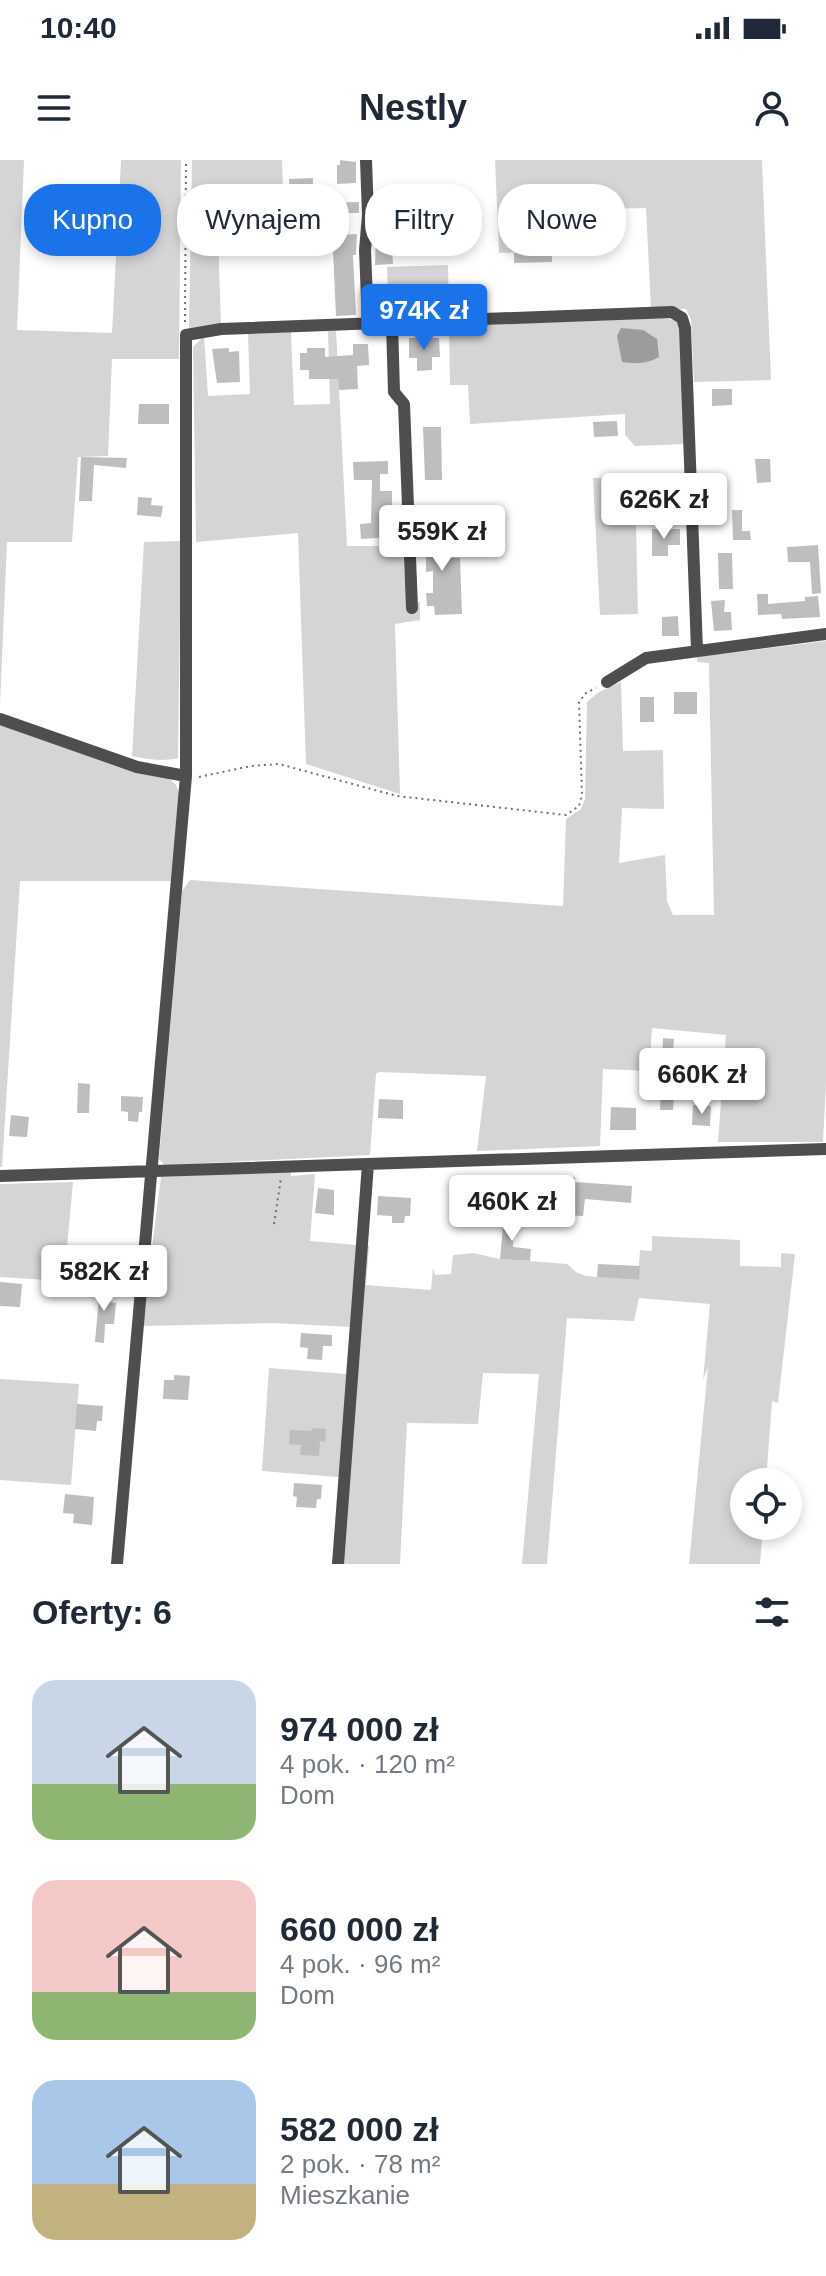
<!DOCTYPE html>
<html lang="pl">
<meta charset="utf-8">
<style>
body{margin:0;font-family:Arial,sans-serif;background:#f2f2f3;color:#1f2937;height:100vh;display:flex;flex-direction:column;font-size:30px;white-space:nowrap}
*{box-sizing:border-box;margin:0}
p{font-size:26px;color:#747a83}
.icon{flex:none;width:44px;height:44px;fill:none;stroke:currentColor;stroke-width:2;stroke-linecap:round;stroke-linejoin:round}
.map{position:relative;height:1404px;overflow:hidden}
.details{display:flex;flex-direction:column;background:#fff;flex:1}
.details>*{flex:none}
.banner{position:absolute;left:24px;top:24px;width:778px;height:72px;display:flex;gap:16px}
.controls{position:absolute;left:730px;top:1308px;display:grid;gap:16px}
.controls a{display:grid;place-items:center;width:72px;height:72px;border-radius:50%;background:#fff;box-shadow:0 4px 12px #0003;font-size:40px}
.price{position:absolute;translate:-50% -68px;padding:0 18px;border-radius:8px;background:#fff;color:#222;font-size:26px;line-height:52px;filter:drop-shadow(0 2px 4px #0008)}
.price::after{content:'';position:absolute;left:50%;top:48px;width:24px;height:18px;margin-left:-12px;background:inherit;clip-path:polygon(0 0,100% 0,50% 100%)}
.price.selected{background:#1a73e8;color:#fff}
ul{padding:0;list-style:none}
li{display:flex;align-items:center;gap:24px;height:200px;padding:0 32px}
li span{display:grid;place-items:center;flex:none;width:224px;height:160px;border-radius:24px;color:#555}
li>.icon{margin-inline-start:auto}
span .icon{width:96px;height:96px;fill:#fffc;stroke-width:1}
li b{font-size:34px}
h2{display:flex;justify-content:space-between;align-items:center;height:96px;padding:0 32px;font-size:34px}
.pill{padding:0 28px;border-radius:32px;background:#fff;box-shadow:0 4px 12px #0003;font-size:28px;line-height:72px}
.pill.selected{background:#1a73e8;color:#fff}
.status{display:flex;justify-content:space-between;align-items:center;height:56px;padding:0 40px;background:#fff;direction:ltr}
.status svg{height:22px;fill:currentColor}
header{display:flex;justify-content:space-between;align-items:center;height:104px;padding:0 32px;background:#fff;font-size:36px;font-weight:800}
.map>svg:first-child{display:block}
.green{fill:#d5d5d5}
.water{fill:#9c9c9c}
.building{fill:#bebebe}
.lines{fill:none;stroke-linecap:round;stroke-linejoin:round}
.path{stroke:#707070;stroke-width:2;stroke-dasharray:2 4;stroke-linecap:butt}
.minor{stroke:#4e4e4e;stroke-width:12}
</style>
<div class="status"><b>10:40</b><svg viewBox="0 0 49 12"><path d="M0 12V9h3v3zM5 12V6h3v6zM10 12V3h3v9zM15 12V0h3v12zM26 1h20v11H26zM47 4h2v5h-2z"/></svg></div>
<header><svg class="icon" aria-label="menu" viewBox="0 0 24 24"><path d="M4 6h16M4 12h16M4 18h16"/></svg>Nestly<svg class="icon" aria-label="person" viewBox="0 0 24 24"><circle cx="12" cy="8" r="4"/><path d="M4 21q1-7 8-7t8 7"/></svg></header>
<div class="map">
<svg width="826" height="1404" viewBox="0 0 826 1404">
<rect width="100%" height="100%" fill="#fff"/>
<!-- green -->
<path class="green" d="M0 0H24L17 170 112 173 121 0H181L179 199H112L108 296 78 297 72 382H7L0 545Z
M192 0H282L285 78 229 80V76H218L221 164 189 168Z
M495 0H762L771 220 694 222 691 160 686 149 651 148 646 48 561 50V91L499 93Z
M448 105 449 156 389 159 387 107Z
M663 158 679 161 681 168 686 284 635 286 625 275V254L470 264 468 225H450L449 166Z
M336 170 347 386H403L406 441 420 442V460L395 464 400 634 306 604 298 373 196 382 193 187 204 176 208 236 250 234 248 174 291 172 294 245 330 244 328 171Z
M635 317 638 454 600 455 593 318Z
M181 381 178 598C161 602 148 599 132 596L144 382Z
M826 481V923L823 982H718L726 875 652 868 649 911 603 909 600 986 477 991 486 916 379 912 376 914 370 995 164 1005 159 999 182 731 190 720 563 746 566 659 581 649 585 639 587 542 599 532 621 522 623 591 663 590 664 649 622 648 619 703 665 695 667 741 673 755H714L709 503 697 502V497Z
M0 563 169 618 176 625 179 633 171 721H20L2 1007H0Z
M291 1011V1016L315 1014 310 1081 369 1086 366 1125 431 1130 433 1108 435 1115 451 1114 453 1095 473 1093 500 1099 567 1104 576 1112 586 1116 638 1120 640 1090 652 1091V1076L740 1080V1106L781 1107V1093L795 1094 778 1243 772 1241 766 1322H744V1366H763L760 1404H689L708 1207 703 1220 710 1144 639 1138 634 1161 567 1158 547 1404H522L539 1214 483 1213 478 1264 407 1263 400 1404H342L350 1318 262 1311 269 1208 346 1214 350 1167 273 1163 142 1166 161 1017Z
M73 1022 64 1121 0 1117V1024Z
M0 1219 79 1224 71 1325 0 1320Z"/>
<!-- water -->
<path class="water" d="M621 168 643 170 657 179 659 197C646 204 636 204 622 202L617 176Z"/>
<!-- building -->
<path class="building" d="M340 0 356 2V23L337 24V5H340Z
M313 18V26H321L322 43 359 42V53H341L342 75 357 74 356 95H353L356 155 336 156 333 90 292 91 289 19Z
M616 51 618 76 592 77 593 89H564L563 78 569 79 568 54Z
M391 71 393 104 375 105 376 73Z
M552 92V102L514 103V93Z
M409 178H439L440 197H432V210L417 211V198H409Z
M353 184H368L369 205 357 206 358 229 339 230 338 219H309V210H300V193H307V188H325V197L353 195Z
M229 188V192L239 191 240 222 217 223 212 189Z
M712 229H732V245L712 246Z
M139 244H169V264H138Z
M617 261 618 276 594 277 593 262Z
M423 267H441L442 320H425Z
M81 297 127 298 126 308 94 305 92 341H79Z
M755 299H770L771 322 757 323Z
M388 301V314H380V331H392V377L361 379 360 364 371 363 372 320H354L353 302Z
M655 325 678 327V344H655Z
M138 337 152 338 151 345 163 346 161 357 137 355Z
M732 350H742V371H750L751 380H733Z
M421 363H441L442 398H460L462 454 435 455 434 446H427L426 433H433V411L426 412V387H421Z
M652 369H680V385H668V396H652Z
M818 385 821 433 812 434 810 402H788L787 387Z
M718 393H732L733 429H719Z
M757 434H768V444L805 441V437L818 436 820 457 782 459 781 454 758 455Z
M725 440 724 452H731L732 470 714 471 711 441Z
M678 456 679 476H662V457Z
M674 532H697V554H674Z
M640 537H654V562H640Z
M663 878 674 879 672 908H681L680 933H674L673 950H660Z
M78 923 90 924 89 953H77Z
M121 936 143 937 142 952H139L138 962 128 961V952L121 951Z
M379 939 403 940V959L378 958Z
M693 945 711 946 710 966 692 965Z
M611 947 636 948V970H610Z
M11 955 29 957 27 977 9 976Z
M560 1016 575 1017V1022L632 1026 631 1043 585 1039 583 1056 563 1055V1038H558Z
M318 1028 334 1030V1055L315 1053Z
M378 1036 411 1038 410 1056H405L404 1063H392V1056L377 1055Z
M504 1056 515 1057 513 1087 531 1089 530 1101 500 1099Z
M598 1104 640 1106 639 1120 597 1117Z
M0 1122 22 1124 20 1147 0 1146Z
M100 1125 109 1126V1142L116 1143 114 1164H105L104 1183 95 1182Z
M301 1173 332 1175V1186H323L322 1200 307 1199 308 1188 300 1187Z
M174 1215 190 1216 188 1240 163 1239 164 1220H174Z
M77 1244 103 1246 102 1261H97L96 1271 75 1269Z
M312 1268 326 1269 325 1282 320 1281 319 1296 300 1295 301 1285 289 1284 290 1270 311 1271Z
M294 1323 322 1325 321 1339H317L316 1348 296 1347 297 1337 293 1336Z
M65 1334 94 1337 92 1365 73 1363 74 1354 63 1353Z"/>
<g class="lines">
<!-- path -->
<path class="path" d="M185 162 186 0
M199 617 251 606 279 604 397 636 566 655 579 646 582 635 579 542 586 533 596 528
M274 1064 281 1018"/>
<!-- minor -->
<path class="minor" d="M366 0 368 55 365 90 368 164
M392 163 394 232 404 244 412 448
M607 522 646 498 826 474
M0 559 137 607 186 616
M0 1016 826 989
M117 1404 186 616V175L221 169 672 152 682 158 685 168 697 490
M338 1404 368 1004"/>
</g>
</svg>
<div class="controls">
<a><svg class="icon" aria-label="locate" viewBox="0 0 24 24"><circle cx="12" cy="12" r="6"/><path d="M12 2v4M12 18v4M2 12h4M18 12h4"/></svg></a>
</div>
<b class="price selected" style="left:424px;top:192px">974K zł</b>
<b class="price" style="left:664px;top:381px">626K zł</b>
<b class="price" style="left:442px;top:413px">559K zł</b>
<b class="price" style="left:702px;top:956px">660K zł</b>
<b class="price" style="left:512px;top:1083px">460K zł</b>
<b class="price" style="left:104px;top:1153px">582K zł</b>
<div class="banner">
<a class="pill selected">Kupno</a>
<a class="pill">Wynajem</a>
<a class="pill">Filtry</a>
<a class="pill">Nowe</a>
</div>
</div>
<section class="details">
<h2>Oferty: 6<svg class="icon" aria-label="filters" viewBox="0 0 24 24"><path d="M4 7h16M4 17h16"/><circle cx="9" cy="7" r="2"/><circle cx="15" cy="17" r="2"/></svg></h2>
<ul>
<li><span style="background:linear-gradient(#c9d6e8 65%,#8fb573 0)"><svg class="icon" aria-label="home" viewBox="0 0 24 24"><path d="M3 11l9-7 9 7M6 9v11h12V9"/></svg></span><div><b>974 000 zł</b><p>4 pok. · 120 m²</p><p>Dom</p></div></li>
<li><span style="background:linear-gradient(#f6c9c9 70%,#8fb573 0)"><svg class="icon" aria-label="home" viewBox="0 0 24 24"><path d="M3 11l9-7 9 7M6 9v11h12V9"/></svg></span><div><b>660 000 zł</b><p>4 pok. · 96 m²</p><p>Dom</p></div></li>
<li><span style="background:linear-gradient(#a9c7e8 65%,#c2b280 0)"><svg class="icon" aria-label="home" viewBox="0 0 24 24"><path d="M3 11l9-7 9 7M6 9v11h12V9"/></svg></span><div><b>582 000 zł</b><p>2 pok. · 78 m²</p><p>Mieszkanie</p></div></li>
</ul>
</section>
